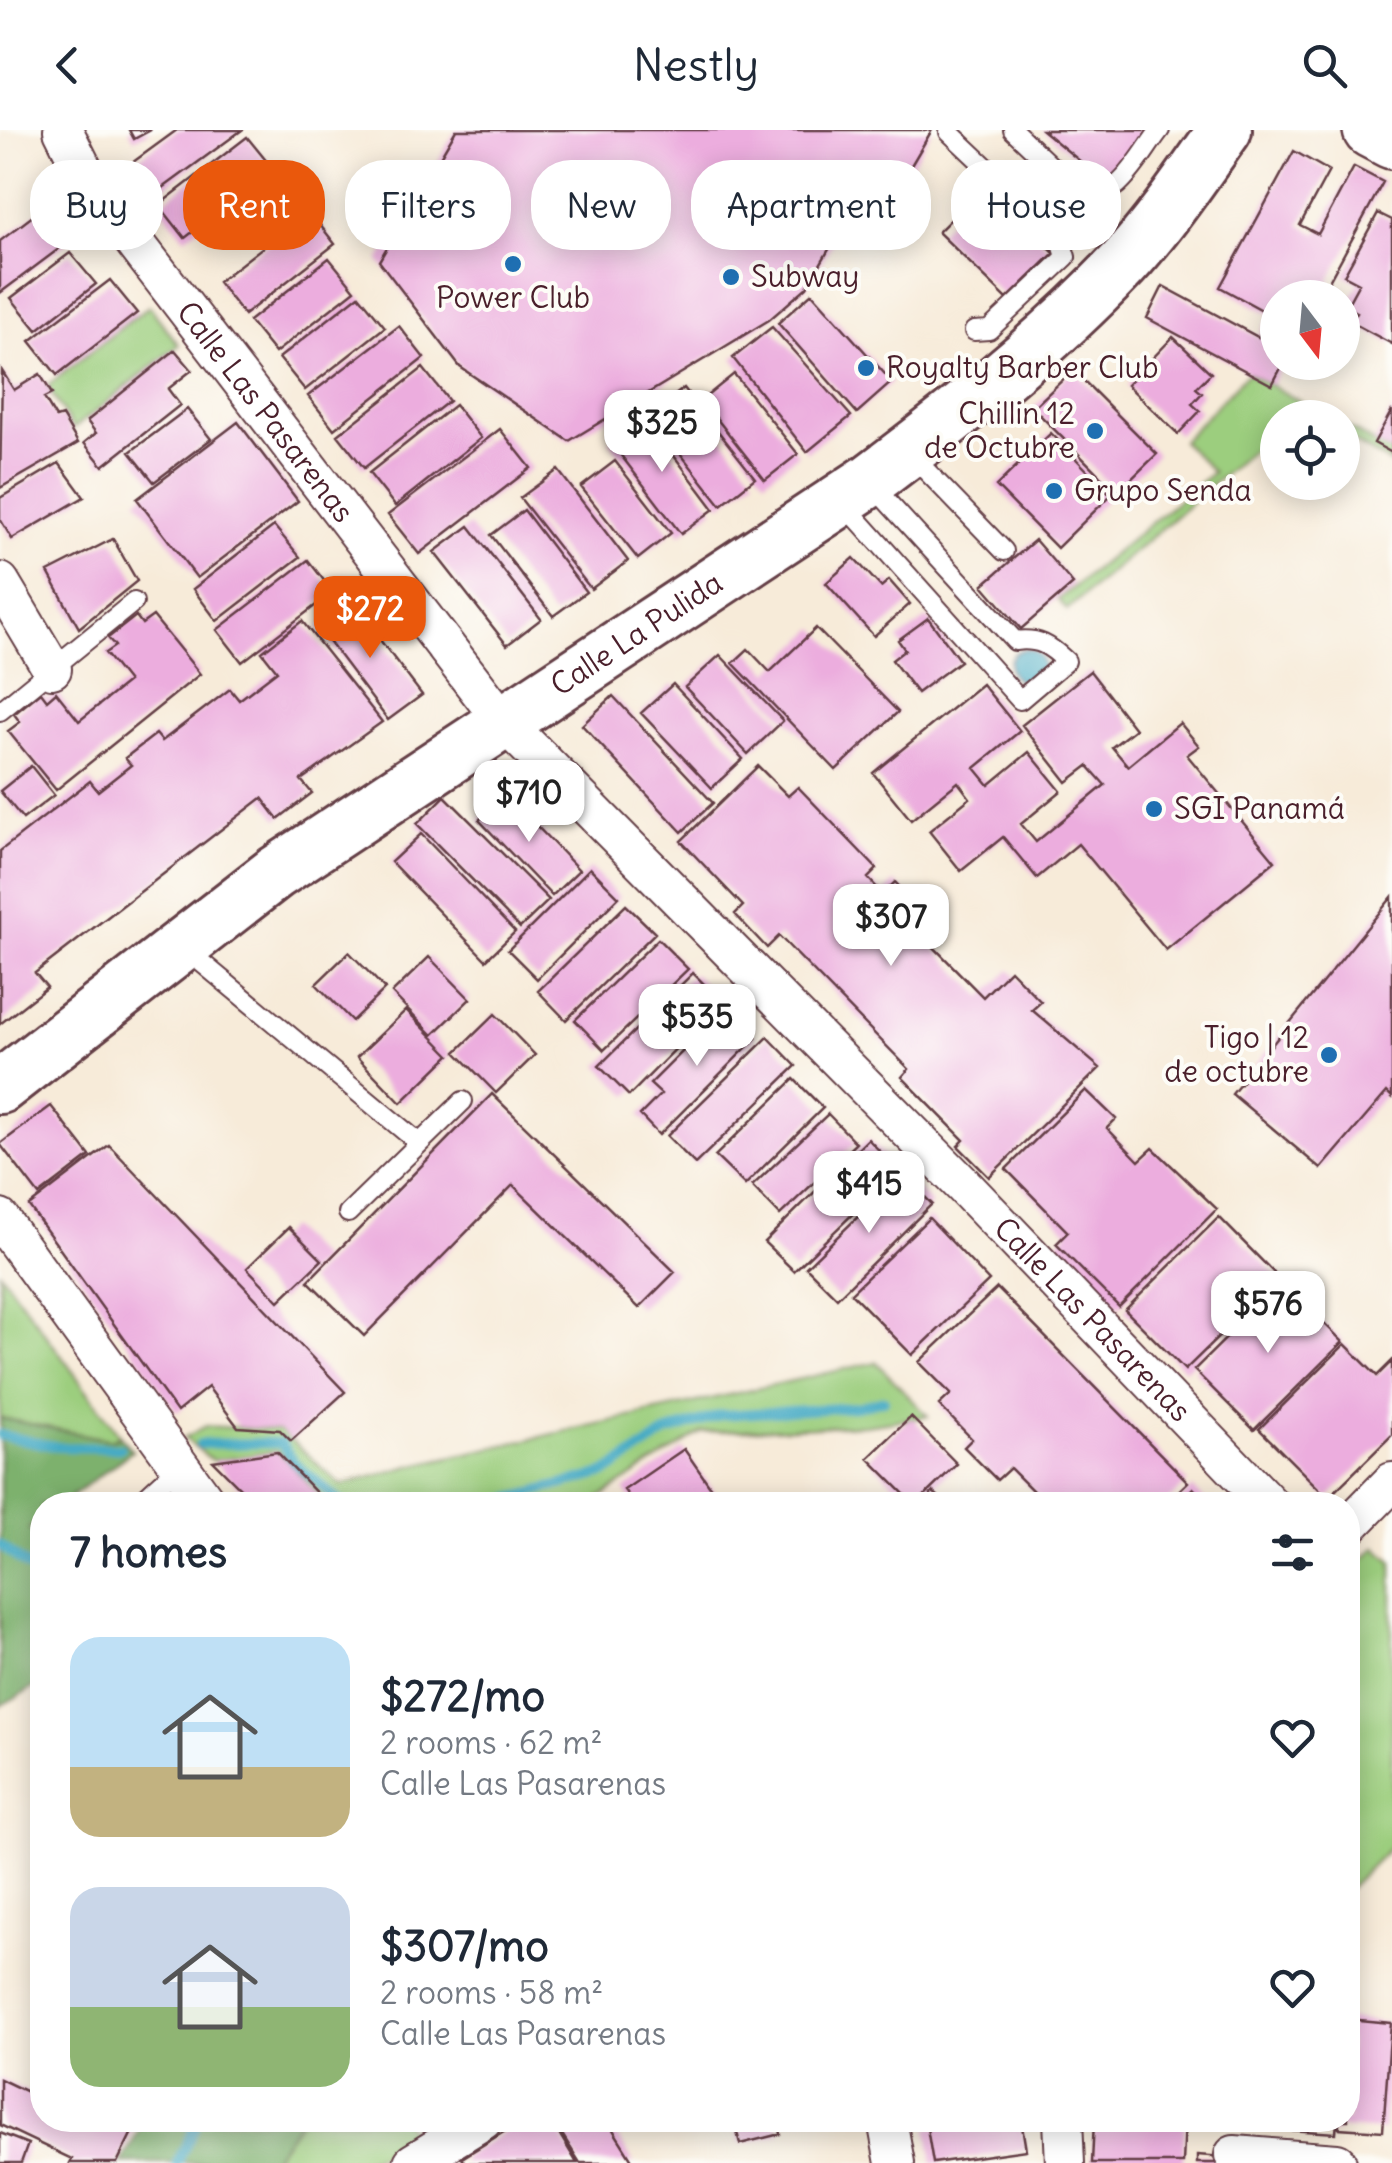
<!DOCTYPE html>
<meta charset="utf-8">
<style>
body{margin:0;font-family:Delius,sans-serif;background:#f6f6f7;color:#1f2937;height:100vh;display:flex;flex-direction:column;font-size:38px;white-space:nowrap}
*{box-sizing:border-box;margin:0}
p{font-size:32px;color:#747a83}
.icon{flex:none;width:55px;height:55px;fill:none;stroke:currentColor;stroke-width:2;stroke-linecap:round;stroke-linejoin:round}
.map{position:relative;flex:1;overflow:hidden}
.details{position:absolute;left:30px;top:1362px;width:1330px;height:640px;display:flex;flex-direction:column;background:#fff;border-radius:40px;box-shadow:0 5px 25px #0003}
.details>*{flex:none}
.top-card{position:absolute;left:30px;top:30px;width:1332px;height:90px;display:flex;gap:20px}
.needle{width:65px;rotate:164deg}
.controls{position:absolute;left:1260px;top:150px;display:grid;gap:20px}
.controls a{display:grid;place-items:center;width:100px;height:100px;border-radius:50%;background:#fff;box-shadow:0 5px 25px #0003;font-size:50px}
.price{position:absolute;translate:-50% -85px;padding:0 22px;border-radius:20px;background:#fff;color:#222;font-size:32px;line-height:65px;filter:drop-shadow(0 2px 5px #0008)}
.price::after{content:'';position:absolute;left:50%;top:60px;width:30px;height:22px;margin-left:-15px;background:inherit;clip-path:polygon(0 0,100% 0,50% 100%)}
.price.selected{background:#ea580c;color:#fff}
ul{padding:0;list-style:none}
li{display:flex;align-items:center;gap:30px;height:250px;padding:0 40px}
li span{display:grid;place-items:center;flex:none;width:280px;height:200px;border-radius:30px;color:#555}
li>.icon{margin-inline-start:auto}
span .icon{width:120px;height:120px;fill:#fffc;stroke-width:1}
li b{font-size:42px}
h2{display:flex;justify-content:space-between;align-items:center;height:120px;padding:0 40px;font-size:42px}
.pill{padding:0 35px;border-radius:40px;background:#fff;box-shadow:0 5px 25px #0003;font-size:35px;line-height:90px}
.pill.selected{background:#ea580c;color:#fff}
header{display:flex;justify-content:space-between;align-items:center;height:130px;padding:0 40px;background:#fff;font-size:45px;font-weight:600}
.map>svg:first-child{display:block}
.green{fill:#9cce7e;stroke:#737654;stroke-width:2.5}
.forest{fill:#7db16d;stroke:#64684c;stroke-width:2.5}
.water{fill:#46abc5;stroke:#486578;stroke-width:2.5}
.lines{fill:none;stroke-linecap:round;stroke-linejoin:round}
.stream{stroke:#46abc5;stroke-width:10}
.building{fill:#ecadde}
.lane-casing{stroke:#643e45;stroke-width:22}
.street-casing{stroke:#643e45;stroke-width:42}
.secondary-casing{stroke:#643e45;stroke-width:58}
.primary-casing{stroke:#643e45;stroke-width:60}
.lane{stroke:#fff;stroke-width:18}
.street{stroke:#fff;stroke-width:38}
.secondary{stroke:#fff;stroke-width:52}
.primary{stroke:#fff;stroke-width:55}
.poi-dot{fill:#1f6fb2;stroke:#fdfcf7;stroke-width:4}
.labels{text-anchor:middle;stroke-width:8;stroke-linejoin:round;paint-order:stroke}
.poi-label{font-size:30px;fill:#4a1f2b;stroke:#fdfcf7;text-anchor:start}
.street-label{font-size:30px;fill:#4a1f2b;stroke:#fdfcf7}
</style>
<header><svg class="icon" aria-label="back" viewBox="0 0 24 24"><path d="M15 5l-7 7 7 7"/></svg>Nestly<svg class="icon" aria-label="search" viewBox="0 0 24 24"><circle cx="10" cy="10" r="6"/><path d="M15 15l6 6"/></svg></header>
<div class="map">
<svg width="1392" height="2033" viewBox="0 0 1392 2033">
<rect width="100%" height="100%" fill="#fdfcf7"/>
<filter id="ink" filterUnits="userSpaceOnUse"><feTurbulence type="fractalNoise" baseFrequency=".01" numOctaves="2"/><feDisplacementMap in="SourceGraphic" scale="20" xChannelSelector="R" yChannelSelector="G"/><feConvolveMatrix kernelMatrix="1 2 1 2 8 2 1 2 1" color-interpolation-filters="sRGB"/></filter>
<filter id="wash" filterUnits="userSpaceOnUse"><feTurbulence type="fractalNoise" baseFrequency=".0048" numOctaves="4" result="noise"/><feDisplacementMap in="SourceGraphic" scale="40" xChannelSelector="R" yChannelSelector="G"/><feGaussianBlur stdDeviation="2.25" result="paint"/><feColorMatrix in="noise" values="0 0 0 0 0 0 0 0 0 0 0 0 0 0 0 0 0 1.4 0 .05"/><feComposite in="paint" operator="in"/></filter>
<g filter="url(#wash)">
<rect width="100%" height="100%" fill="#f7ebd9"/>
<!-- green -->
<path class="green" d="M149 176 179 215 73 299 47 256Z
M1248 243 1329 287 1278 288 1277 299 1067 480 1058 470 1213 342 1182 311Z
M1343 295 1392 323V334L1343 306Z
M0 1142 120 1306 110 1310 0 1288Z
M876 1232 928 1286 865 1295 702 1302 596 1370 526 1375H328L277 1322 213 1331 184 1308 206 1296 280 1300 341 1355 414 1335Z
M1376 1417 1392 1431V1715L1348 1759V1445Z
M300 1990H404L416 2010 361 2033H269Z"/>
<!-- forest -->
<path class="forest" d="M0 1288 110 1310 120 1306 132 1321 60 1375H42V1388L29 1399 42 1412V1553L0 1576Z
M145 1990H300L269 2033H121Z"/>
<!-- water -->
<path class="water" d="M1009 536a17 17 0 1 1 34 0a17 17 0 1 1-34 0Z"/>
<g class="lines">
<!-- stream -->
<path class="stream" d="M0 1305 59 1317 120 1318
M200 1314 281 1313 294 1332 344 1375
M486 1375 606 1343 668 1302 721 1285 856 1277 884 1270
M0 1415 42 1448
M177 2033 198 1990"/>
</g>
<g id="blocks">
<!-- building -->
<path class="building" d="M129 0H151L134 9Z
M177 0H242L152 66 129 35Z
M456 0H932L899 56 852 80 807 157 769 190 569 311 460 237 379 131Z
M1042 0H1155L1109 55Z
M247 7 273 39 185 108 159 75Z
M1294 21 1329 41 1300 95 1318 104 1354 37 1383 52 1320 168H1278V232H1284L1272 255 1147 188 1163 156 1258 207 1271 185 1220 157Z
M985 55 1054 123 1007 169 938 102Z
M55 69 80 103 0 163V111Z
M309 81 335 114 244 185 218 152Z
M1378 83 1392 90V214L1351 192 1357 182 1346 177 1359 153 1344 145Z
M70 123 96 154 37 200 11 168Z
M329 128 355 160 275 223 249 191Z
M110 150 137 183 57 245 30 211Z
M812 163 892 252 857 283 778 193Z
M359 165 385 197 305 260 279 228Z
M399 196 424 228 334 299 308 266Z
M772 197 851 286 807 322 733 228Z
M1173 207 1211 243 1196 258 1202 263 1192 274 1200 281 1178 304 1127 255Z
M175 220 192 240 168 259 180 275 103 336 84 313 96 303 87 291Z
M423 238 449 271 364 338 338 305Z
M1073 240 1157 324 1117 363 1033 278Z
M2 241 14 260 40 244 52 264 44 268 56 288 62 286 78 313 0 358Z
M734 244 798 324 765 350 702 270Z
M684 258 755 348 721 375 650 285Z
M455 275 481 308 395 376 369 343Z
M187 279 211 309 154 352 130 322Z
M1392 280V323L1374 313Z
M644 286 714 379 681 404 610 311Z
M238 292 298 371 197 448 137 369Z
M500 299 531 338 419 424 388 385Z
M1051 303 1111 365 1057 418 996 356Z
M615 331 671 403 638 429 581 357Z
M59 333 84 367 12 409 0 389V368Z
M558 340 628 431 591 459 520 368Z
M524 380 586 462 553 486 491 405Z
M274 396 300 427 217 491 193 459Z
M469 396 541 489 507 515 434 422Z
M113 409 137 451 79 498 48 442Z
M1035 410 1073 454 1021 499 983 455Z
M854 428 881 457 889 450 910 474 874 506 826 453Z
M308 430 333 462 242 532 217 500Z
M351 472 422 565 388 590 318 497Z
M136 486 142 494 153 486 200 544 56 660 8 601 20 592 14 584 41 562 47 570 56 562 79 591 128 552 105 523 115 516 108 508Z
M928 488 960 531 917 563 892 530 905 520 898 510Z
M302 491 382 592 301 650 312 663 278 689 262 668 35 843 47 857 0 894V721L90 651 98 661 131 635 125 628 156 604 162 611 230 559 239 570 277 541 262 522Z
M816 498 898 582 836 640 733 533 748 519 770 542Z
M720 525 783 591 748 624 685 557Z
M1090 541 1135 599 1112 617 1128 636 1180 593 1199 616 1187 625 1275 731 1166 820 1078 714 1037 748 1003 707 961 741 929 701 970 668 958 652 911 690 873 643 982 554 1020 601 975 638 989 655 1029 622 1061 661 1021 694 1036 712 1105 655 1088 636 1067 652 1022 595Z
M673 554 743 629 712 658 641 583Z
M613 566 713 673 682 702 582 595Z
M31 636 54 665 23 689 0 661Z
M758 636 788 666 798 657 877 739 868 748 883 764 895 752 929 788 916 799 983 867 1010 840 1041 872 1032 880 1100 938 989 1047 958 1016 964 1010 902 947 909 939 779 806 767 818 735 784 743 776 681 711Z
M506 664 579 740 552 766 479 690Z
M445 666 549 770 520 798 417 694Z
M421 704 515 802 486 830 391 732Z
M590 738 619 767 537 849 508 820Z
M1392 767V967L1387 962 1321 1039 1232 964Z
M626 775 655 803 566 890 538 861Z
M658 809 688 839 604 920 575 890Z
M349 822 385 859 352 891 316 854Z
M429 827 470 869 433 905 392 863Z
M693 843 722 872 629 966 599 936Z
M726 878 756 908 659 1005 640 985 661 964 650 954Z
M406 880 450 925 401 973 357 927Z
M495 884 535 925 496 963 456 922Z
M768 907 796 936 695 1034 667 1006Z
M794 949 823 978 745 1055 715 1026Z
M1086 960 1116 989 1107 998 1139 1031 1153 1018 1217 1079 1119 1177 1056 1114 1068 1102 1006 1039Z
M492 964 675 1142 639 1178 513 1055 364 1206 308 1151Z
M51 976 90 1026 39 1065 0 1014Z
M828 984 856 1013 780 1085 752 1056Z
M868 1009 898 1040 794 1141 764 1112Z
M109 1015 345 1262 291 1311 280 1300 238 1297 208 1257 177 1282 29 1076Z
M902 1044 932 1074 837 1168 806 1137Z
M1219 1087 1279 1148 1185 1240 1125 1180Z
M929 1088 989 1151 912 1225 851 1163Z
M289 1097 322 1130 279 1171 247 1138Z
M1283 1152 1343 1212 1254 1300 1194 1240Z
M997 1158 1188 1352 1164 1375H1041L1042 1370 1010 1338 997 1350 964 1317 972 1309 939 1275 951 1264 919 1232Z
M1345 1214 1377 1246 1392 1231V1305L1328 1368 1259 1299Z
M911 1287 957 1334 915 1375 868 1328Z
M684 1319 723 1375H622L631 1369 624 1360Z
M277 1322 281 1326 328 1375H257L213 1331Z
M1193 1358 1210 1375H1175Z
M933 1362 949 1375H922Z
M1348 1889 1391 1893 1383 2001 1339 1998V1990H1348Z
M0 1949 42 1969V1990H86L99 1996 102 1990H138L117 2033H70L72 2029 0 1995Z
M523 1990H551L577 2033H465L462 2028Z
M577 1990H607L634 2033H580L560 2001Z
M734 1990H786V1991L778 1993 780 2004 740 2014Z
M969 1990H1021L1026 2020 933 2033 927 1998Z
M1094 1990H1185L1183 2033H1092Z
M1290 1990H1337L1336 2003 1289 2000Z
M0 2003 28 2014 21 2033H0Z
M1197 2025 1223 2027V2033H1197Z"/>
</g>
</g>
<g filter="url(#ink)">
<use href="#blocks" fill-opacity="0" stroke="#643e45" stroke-width="2.5"/>
<g class="lines">
<!-- lane casing -->
<g class="lane-casing">
<path id="lane" d="M1013 0 1079 63C1116 78 1140 25 1160 0
M949 2 1060 107 1066 127 989 200 974 201
M910 324 1004 421
M844 374 1020 570 1066 531C1049 515 1039 508 1015 511L873 356
M0 581 134 472
M184 818 419 1013
M348 1083 463 971
M137 1375 177 1338"/>
</g>
<!-- street casing -->
<g class="street-casing">
<g id="street">
<path id="s1" d="M63 0 90 54 502 590 964 1056 1270 1375"/>
<path d="M0 452 52 539"/>
<path d="M0 1089 208 1375"/>
<path d="M1348 1397 1392 1352"/>
<path d="M887 1990 895 2033"/>
<path d="M1063 1990 1065 2033"/>
<path d="M1234 2025 1337 2033"/>
<path d="M413 2033 483 1990"/>
</g>
</g>
<!-- secondary casing -->
<g class="secondary-casing">
<g id="secondary">
<path id="s2" d="M0 957 275 743 869 351C958 284 1046 215 1123 134 1161 93 1193 45 1225 0"/>
</g>
</g>
<!-- primary casing -->
<g class="primary-casing">
<path id="primary" d="M1371 0 1392 11"/>
</g>
<!-- lane -->
<use href="#lane" class="lane"/>
<!-- street -->
<use href="#street" class="street"/>
<!-- secondary -->
<use href="#secondary" class="secondary"/>
<!-- primary -->
<use href="#primary" class="primary"/>
</g>
</g>
<!-- markers -->
<g class="poi-dot">
<circle cx="513" cy="134" r="10"/>
<circle cx="731" cy="147" r="10"/>
<circle cx="866" cy="238" r="10"/>
<circle cx="1095" cy="301" r="10"/>
<circle cx="1054" cy="361" r="10"/>
<circle cx="1154" cy="679" r="10"/>
<circle cx="1329" cy="925" r="10"/>
</g>
<g class="labels">
<!-- poi labels -->
<g class="poi-label">
<text x="751" y="157">Subway</text>
<text x="513" y="178" text-anchor="middle">Power Club</text>
<text x="886" y="248">Royalty Barber Club</text>
<text x="1075" y="294" text-anchor="end">Chillin 12<tspan x="1075" dy="34">de Octubre</tspan></text>
<text x="1074" y="371">Grupo Senda</text>
<text x="1174" y="689">SGI Panamá</text>
<text x="1309" y="918" text-anchor="end">Tigo | 12<tspan x="1309" dy="34">de octubre</tspan></text>
</g>
<!-- street labels -->
<g class="street-label">
<text dy="10" stroke="none"><textPath href="#s1" startOffset="348">Calle Las Pasarenas</textPath></text>
<text dy="10" stroke="none"><textPath href="#s2" startOffset="782">Calle La Pulida</textPath></text>
<text dy="10" stroke="none"><textPath href="#s1" startOffset="1578">Calle Las Pasarenas</textPath></text>
</g>
</g>
</svg>
<div class="controls">
<a><svg class="needle" viewBox="-14 -14 28 28"><path d="M0-13l5 13h-10z" fill="#e53935"/><path d="M0 13l5-13h-10z" fill="#747a83"/></svg></a>
<a><svg class="icon" aria-label="locate" viewBox="0 0 24 24"><circle cx="12" cy="12" r="6"/><path d="M12 2v4M12 18v4M2 12h4M18 12h4"/></svg></a>
</div>
<b class="price" style="left:662px;top:345px">$325</b>
<b class="price selected" style="left:370px;top:531px">$272</b>
<b class="price" style="left:529px;top:715px">$710</b>
<b class="price" style="left:891px;top:839px">$307</b>
<b class="price" style="left:697px;top:939px">$535</b>
<b class="price" style="left:869px;top:1106px">$415</b>
<b class="price" style="left:1268px;top:1226px">$576</b>
<div class="top-card">
<a class="pill">Buy</a>
<a class="pill selected">Rent</a>
<a class="pill">Filters</a>
<a class="pill">New</a>
<a class="pill">Apartment</a>
<a class="pill">House</a>
</div>
<section class="details">
<h2>7 homes<svg class="icon" aria-label="filters" viewBox="0 0 24 24"><path d="M4 7h16M4 17h16"/><circle cx="9" cy="7" r="2"/><circle cx="15" cy="17" r="2"/></svg></h2>
<ul>
<li><span style="background:linear-gradient(#bfe0f5 65%,#c2b280 0)"><svg class="icon" aria-label="home" viewBox="0 0 24 24"><path d="M3 11l9-7 9 7M6 9v11h12V9"/></svg></span><div><b>$272/mo</b><p>2 rooms · 62 m²</p><p>Calle Las Pasarenas</p></div><svg class="icon" aria-label="heart" viewBox="0 0 24 24"><path d="M12 20l-8-8c-3-5 5-10 8-4 3-6 11-1 8 4z"/></svg></li>
<li><span style="background:linear-gradient(#c9d6e8 60%,#8fb573 0)"><svg class="icon" aria-label="home" viewBox="0 0 24 24"><path d="M3 11l9-7 9 7M6 9v11h12V9"/></svg></span><div><b>$307/mo</b><p>2 rooms · 58 m²</p><p>Calle Las Pasarenas</p></div><svg class="icon" aria-label="heart" viewBox="0 0 24 24"><path d="M12 20l-8-8c-3-5 5-10 8-4 3-6 11-1 8 4z"/></svg></li>
</ul>
</section>
</div>
